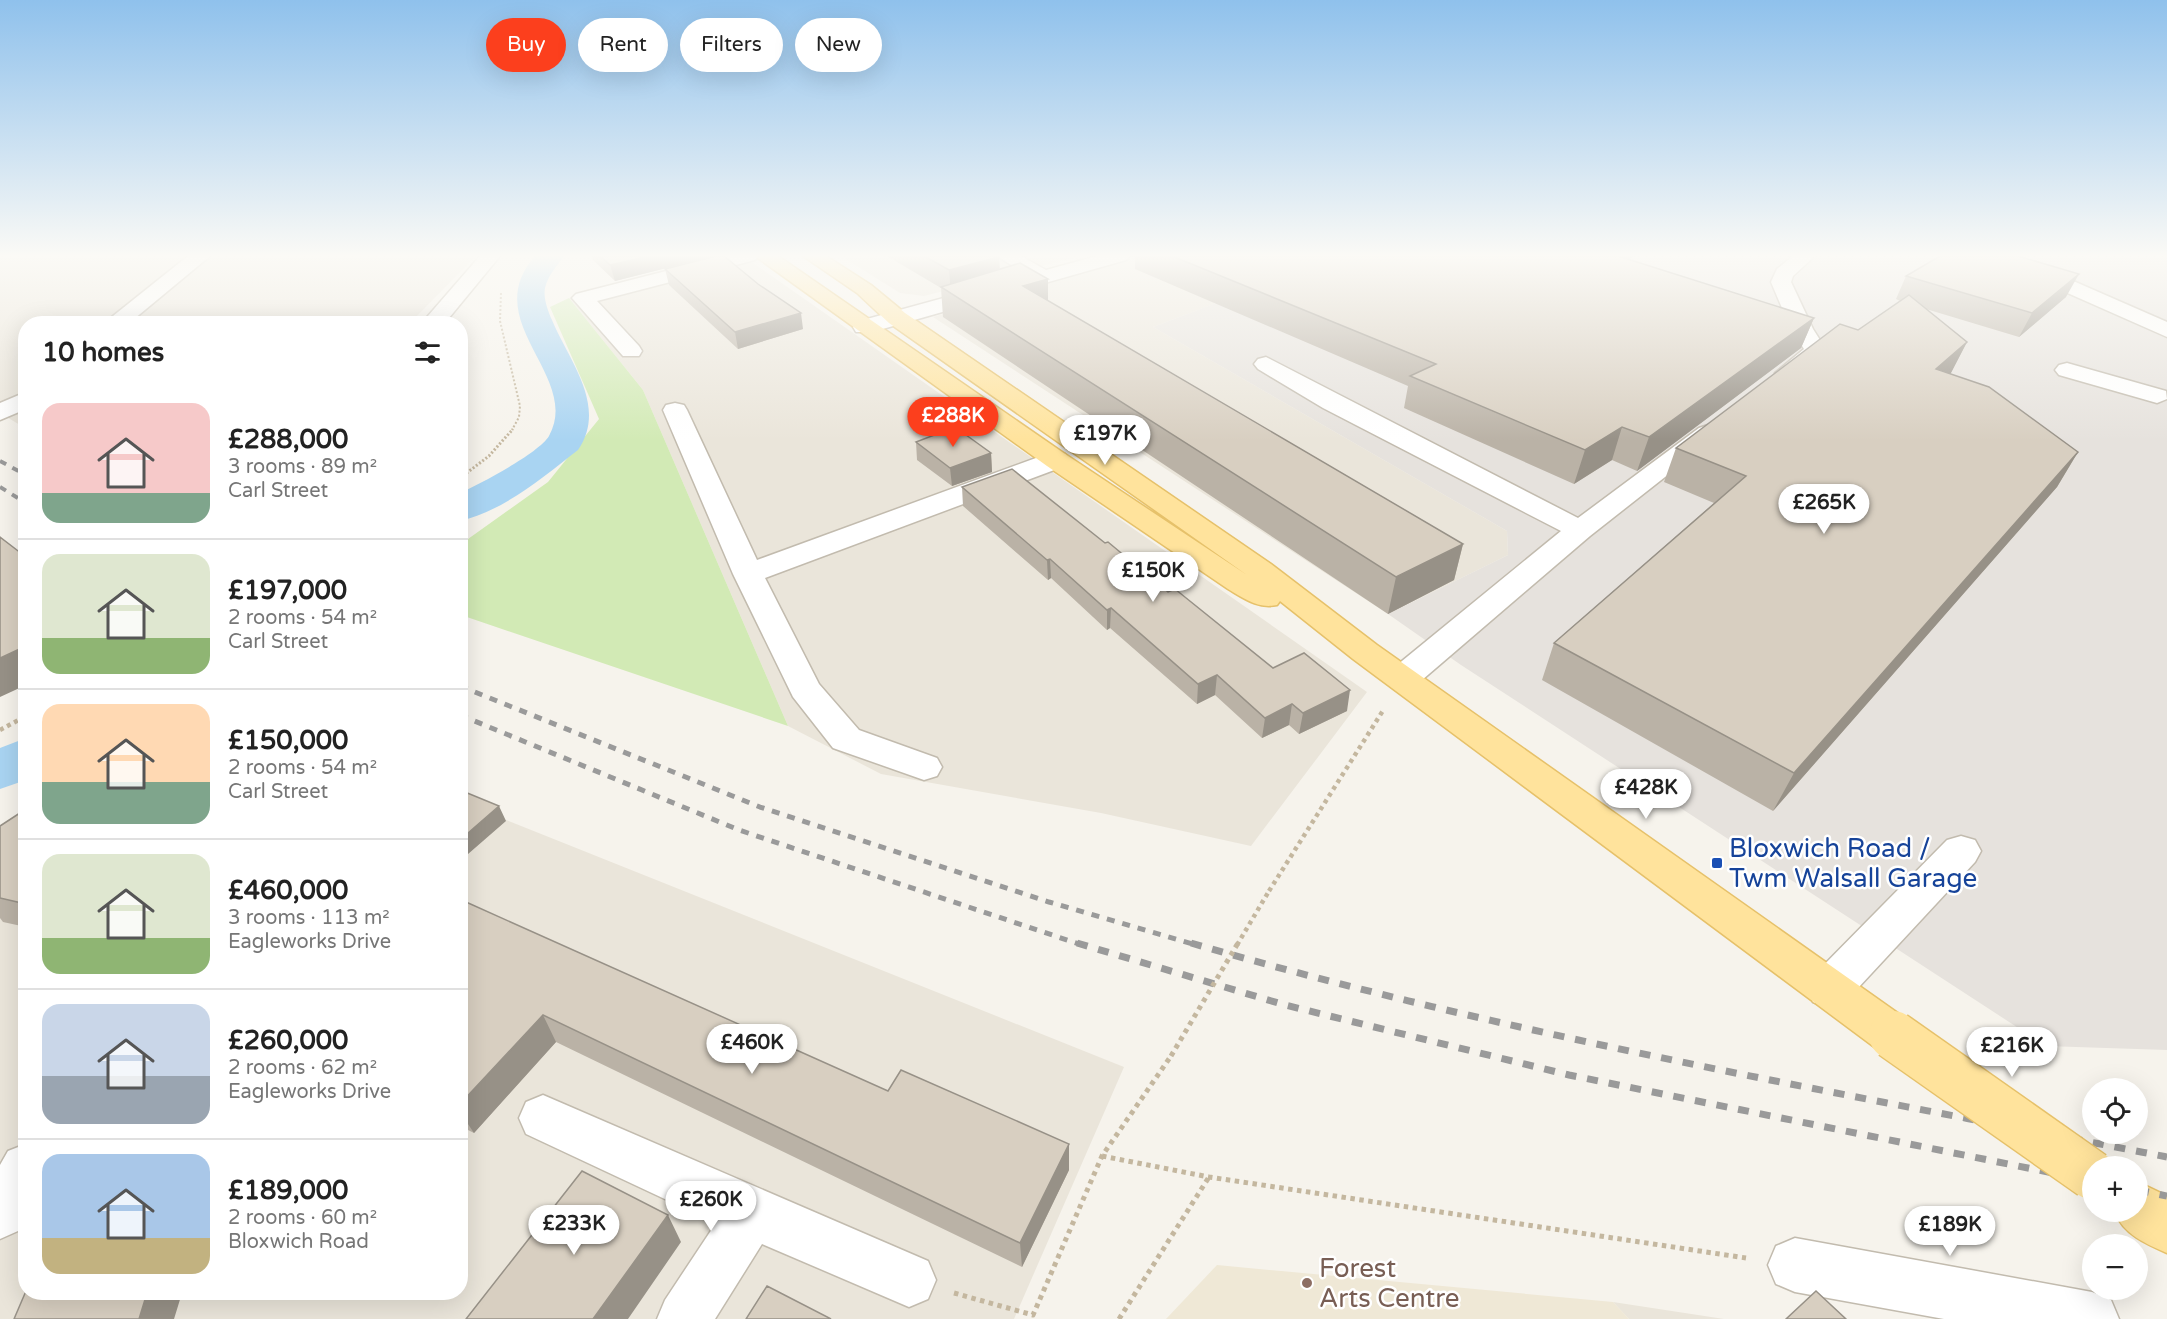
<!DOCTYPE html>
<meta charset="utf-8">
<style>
body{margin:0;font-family:"Varela Round",sans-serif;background:#f2f2f2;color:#222;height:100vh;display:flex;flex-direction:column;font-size:22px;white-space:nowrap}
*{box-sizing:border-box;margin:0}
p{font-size:20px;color:#767676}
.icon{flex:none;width:33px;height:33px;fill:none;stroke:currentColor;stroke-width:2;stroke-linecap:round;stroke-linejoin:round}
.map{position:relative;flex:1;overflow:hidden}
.drawer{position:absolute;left:18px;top:316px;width:450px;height:984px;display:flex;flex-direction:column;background:#fff;border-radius:24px;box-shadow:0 6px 24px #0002}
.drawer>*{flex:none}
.guide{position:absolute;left:486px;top:18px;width:570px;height:54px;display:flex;gap:12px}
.fabs{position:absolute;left:2082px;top:1078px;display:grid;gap:12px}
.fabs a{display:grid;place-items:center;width:66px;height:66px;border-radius:50%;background:#fff;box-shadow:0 6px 24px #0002;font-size:30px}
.price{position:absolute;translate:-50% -51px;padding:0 14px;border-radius:21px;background:#fff;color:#222;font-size:20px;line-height:39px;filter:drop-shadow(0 2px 3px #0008)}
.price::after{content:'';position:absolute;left:50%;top:36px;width:18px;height:14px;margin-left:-9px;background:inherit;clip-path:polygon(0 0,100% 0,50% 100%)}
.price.selected{background:#fc3f1d;color:#fff}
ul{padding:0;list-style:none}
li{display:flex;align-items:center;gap:18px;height:150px;padding:0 24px}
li+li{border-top:2px solid #e0e0e0}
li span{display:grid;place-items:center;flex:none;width:168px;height:120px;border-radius:18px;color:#555}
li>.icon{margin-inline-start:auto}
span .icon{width:72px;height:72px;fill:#fffc;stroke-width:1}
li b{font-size:26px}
h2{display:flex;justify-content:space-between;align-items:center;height:72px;padding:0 24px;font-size:26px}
.tag{padding:0 21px;border-radius:27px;background:#fff;box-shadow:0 6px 24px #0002;font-size:21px;line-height:54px}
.tag.selected{background:#fc3f1d;color:#fff}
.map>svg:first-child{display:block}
.residential{fill:#eae5da}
.industrial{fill:#e6e2dd}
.education{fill:#efe8d6}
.green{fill:#d2eab5}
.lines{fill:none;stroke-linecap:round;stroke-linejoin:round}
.canal{fill:#a9d4f2;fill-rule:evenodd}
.minor-casing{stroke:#c2bbae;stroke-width:3}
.major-casing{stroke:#e6c16a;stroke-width:3}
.path-far3{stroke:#c4b79f;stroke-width:2;stroke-dasharray:2 2;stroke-linecap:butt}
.path-far2{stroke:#c4b79f;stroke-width:3;stroke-dasharray:2 2;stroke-linecap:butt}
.path-far1{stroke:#c4b79f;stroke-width:4.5;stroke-dasharray:4 4;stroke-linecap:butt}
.path{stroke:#c4b79f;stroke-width:5;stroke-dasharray:4.5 4.5;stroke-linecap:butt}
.minor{fill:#fff;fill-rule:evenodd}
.major{fill:#ffe39c;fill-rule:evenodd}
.rail-far2{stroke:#9a9a9a;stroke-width:4;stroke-dasharray:7 7;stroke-linecap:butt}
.rail-far1{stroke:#9a9a9a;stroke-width:5;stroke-dasharray:8 8;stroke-linecap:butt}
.rail{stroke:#9a9a9a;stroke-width:7;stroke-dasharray:11 11;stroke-linecap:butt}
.major-bridge-casing{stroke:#e6c16a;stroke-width:51;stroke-linecap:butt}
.path-bridge-far1{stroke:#c4b79f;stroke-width:4.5;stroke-dasharray:4 4;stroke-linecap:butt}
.path-bridge{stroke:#c4b79f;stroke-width:5;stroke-dasharray:4.5 4.5;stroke-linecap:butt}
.major-bridge{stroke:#ffe39c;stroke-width:48}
.wall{fill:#bab2a6}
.shaded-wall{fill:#979187}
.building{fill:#d8cfc1;stroke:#979187;stroke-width:1.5}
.transit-dot{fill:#1a4fb4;stroke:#fff;stroke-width:2}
.education-dot{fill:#8d6e63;stroke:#fff;stroke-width:2}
.labels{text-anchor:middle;stroke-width:5;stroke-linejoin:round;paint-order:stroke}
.near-transit-label{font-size:26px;fill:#164399;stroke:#fff;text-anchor:start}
.near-education-label{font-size:26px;fill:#785e54;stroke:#fff;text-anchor:start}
</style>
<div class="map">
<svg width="2167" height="1319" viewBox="0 0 2167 1319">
<rect width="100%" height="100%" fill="#f6f3ec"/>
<!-- residential -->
<path class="residential" d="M0 256H476L409 324H26L25 428 0 413Z
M729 256H743L1367 692 1251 846 1101 813 881 774 788 726 643 390 569 298Z
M841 256H1081L924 296 900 293Z
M1139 256 1328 261 1153 327 1507 531 1508 555 1388 614 933 317Z
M461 802 1124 1067 1014 1319H0V838L25 824 26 1293H460Z
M1613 1302 1724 1319H1629Z"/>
<!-- industrial -->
<path class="industrial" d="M1317 256H2167V1050L2046 1046 1461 665 1388 614 1508 555 1507 531 1153 327 1327 261Z"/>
<!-- education -->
<path class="education" d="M1217 1265 1613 1302 1629 1319H1166Z"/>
<!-- green -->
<path class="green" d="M569 298 643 390 788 726 461 615V544L548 482 599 419 550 307Z"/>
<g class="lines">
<!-- canal -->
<path class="canal" d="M535 256H564C557 266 548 275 545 288 543 298 548 311 552 320 569 361 608 406 578 450 542 478 505 510 460 521V493C480 484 539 453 549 436 582 376 477 322 535 256Z
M26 738V780L0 789V748Z"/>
<!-- minor casing -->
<g class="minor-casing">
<path id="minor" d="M188 256H210L128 324H103Z
M480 256H500L444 324H421Z
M725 256H758L755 260 597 301 639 346 642 351 639 356H623L572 298 576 294Z
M997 256H1021L1046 270 1097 256H1129L1126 260 872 332H856L853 327 856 322 1027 275Z
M1793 256H1815L1793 276 1791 282 1813 329 1827 351C1818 365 1796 382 1779 378L1775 373 1804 349 1791 329 1771 282 1777 269Z
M1990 256H2016L2167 322V337L1993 260Z
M1266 357 1578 518 1699 428 1708 425 1717 428 1721 433 1590 536 1415 686 1403 689 1391 686 1386 678 1391 670 1561 531 1323 408 1258 369 1254 364 1258 359Z
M2067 363 2166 391 2167 399 2157 403 2059 375 2055 370 2059 365Z
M26 392V409L0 420V403Z
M675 403 684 405 687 410 757 560 1047 454 1056 452 1065 454 1069 460 1065 466 765 578 819 684 859 730 937 758 942 767 937 776 924 780 833 748 793 697 733 574 663 410 666 405Z
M1961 836 1975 840 1981 851 1975 862 1845 1002 1829 1008 1813 1002 1807 989 1813 976 1947 840Z
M543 1095 928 1261 936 1280 928 1299 909 1307 762 1244 715 1319H657L665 1300 716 1223 526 1134 519 1118 526 1102Z
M26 1144V1218L18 1231 0 1239V1165L8 1151Z
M1795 1238 2092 1292 2111 1300 2119 1319H1944L1795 1292 1776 1284 1768 1265 1776 1246Z"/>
</g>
<!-- major casing -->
<g class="major-casing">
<path id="major" d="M755 256H778L1065 454 1247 575 889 323 857 293 803 256H826L871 285 905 313 1271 564 1377 645 1909 1021 1916 1035 1909 1049 1893 1055 1877 1049 1353 659 1280 601 1277 605C1258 609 1245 599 1228 589L1047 466Z
M2138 1182 2167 1196V1253C2146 1244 2123 1234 2115 1212H2138Z"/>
</g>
<!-- path-far3 -->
<path class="path-far3" d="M501 293 500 321 520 406 519 417 512 430"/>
<!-- path-far2 -->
<path class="path-far2" d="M460 478 489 456 513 429"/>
<!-- path-far1 -->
<path class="path-far1" d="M0 730 26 716
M1269 891 1384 709"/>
<!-- path -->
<path class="path" d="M1102 1156 1209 1177 1746 1258
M954 1293 1033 1315 1102 1156 1171 1056
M1119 1319 1209 1177"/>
<!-- minor -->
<use href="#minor" class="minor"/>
<!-- major -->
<use href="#major" class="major"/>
<!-- rail-far2 -->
<path class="rail-far2" d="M0 461 26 475
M0 487 26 503"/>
<!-- rail-far1 -->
<path class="rail-far1" d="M460 686 760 807 1049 902 1196 945
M460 715 739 830 1082 945"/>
<!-- rail -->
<path class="rail" d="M1077 943 1285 1005 1569 1075 2092 1181
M1191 943C1511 1036 1840 1093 2167 1157
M2138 1190 2167 1196"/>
<!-- major-bridge casing -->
<g class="major-bridge-casing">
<path id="major-bridge" d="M1893 1035 2092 1175"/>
</g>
<!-- path-bridge-far1 -->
<path class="path-bridge-far1" d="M1237 945 1269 891"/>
<!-- path-bridge -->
<path class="path-bridge" d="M1171 1056 1238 943"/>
<!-- major-bridge -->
<use href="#major-bridge" class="major-bridge"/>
</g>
<!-- wall -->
<path class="wall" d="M591 256H710V257L803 329 738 349 669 285 665 269 710 257 615 281 593 260Z
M887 256H997L999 257 1000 269 1048 301 1463 544 1454 580 1388 614 943 317 941 288Z
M1131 256H1635L1629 259 1814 318 1801 348 1637 471 1612 460 1574 484 1404 408 1408 386 1135 269V258Z
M1906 276 2066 297 2019 337 1926 309 1967 342 1950 374 2078 452 2057 487 1773 811 1542 680 1554 643 1714 503 1664 482 1676 448 1858 330 1900 301 1896 299Z
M916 442 991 453 992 472 952 486 917 460Z
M962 487 1105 543 1168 592 1273 668 1347 711 1299 734 1289 725 1262 738 1215 695 1197 704 1110 628 1107 630 1051 578 1048 580 963 506Z
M26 809V927L3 922 0 918V826Z
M460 906 888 1091 1069 1144V1170L1022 1267 556 1042 474 1133 460 1126Z"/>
<!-- shaded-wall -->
<path class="shaded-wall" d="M650 256H710V257L615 281 610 265Z
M1596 256H1635L1590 278Z
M999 257 1000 280 951 294 949 270Z
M2079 274 2066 297 2019 337 2032 313Z
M1048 279V309L1023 286Z
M801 313 803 329 738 349 735 332Z
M1814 318 1801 348 1637 471 1649 437Z
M1967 342 1951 373 1920 402 1936 369Z
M1622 427 1612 460 1574 484 1585 450Z
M2078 452 2057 487 1773 811 1794 773Z
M991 453 992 472 952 486 950 468Z
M1463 544 1454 580 1388 614 1396 577Z
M1050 559 1051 578 1048 580 1047 560Z
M1111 608 1110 628 1107 630V610Z
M26 646V685L0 697V658Z
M1217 675 1215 695 1197 704 1198 684Z
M1350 690 1347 711 1299 734 1303 713Z
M1292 704 1289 725 1262 738 1265 718Z
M499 806 506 821 460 861V840Z
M543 1015 556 1042 474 1133 460 1112V1104Z
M1069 1144V1170L1022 1267 1020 1243Z
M668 1215 681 1242 628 1319H593Z
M147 1293H182L174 1319H139Z"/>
<!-- building -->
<path class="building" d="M600 256H650L610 265Z
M716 256H724L758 284 801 313 735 332 665 269Z
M924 256H997L999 257 949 270Z
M1172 256H1618L1814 318 1649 437 1622 427 1585 450 1410 376 1436 364Z
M1940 256H2018L2079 274 2032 313 1906 276Z
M1020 263 1048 279 1023 286 1463 544 1396 577 941 287Z
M1909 295 1967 342 1936 369 1989 387 2078 452 1794 773 1554 643 1746 476 1676 448 1840 324 1858 330Z
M955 427 991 453 950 468 916 442Z
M1012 469 1105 543 1108 542 1168 592 1175 589 1273 668 1304 653 1350 690 1303 713 1292 704 1265 718 1217 675 1198 684 1111 608 1107 610 1050 559 1047 560 962 487Z
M0 537 26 557V646L0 658Z
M460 790 499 806 460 840Z
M26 809V904L0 898V826Z
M466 902 888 1091 901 1070 1069 1144 1020 1243 543 1015 460 1104V906Z
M582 1171 668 1215 593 1319H466Z
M767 1286 831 1319H746Z
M26 1291V1293H147L139 1319H14Z
M1816 1291 1846 1319H1786Z"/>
<!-- sky -->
<linearGradient id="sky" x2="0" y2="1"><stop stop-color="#8fc1ec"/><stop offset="0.58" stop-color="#fbfaf6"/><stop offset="1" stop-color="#fbfaf6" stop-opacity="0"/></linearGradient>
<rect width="2167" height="441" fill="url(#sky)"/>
<!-- markers -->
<rect class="transit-dot" x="1711" y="857" width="12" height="12" rx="3"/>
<circle class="education-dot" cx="1307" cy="1283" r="6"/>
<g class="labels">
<!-- near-transit labels -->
<g class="near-transit-label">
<text x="1729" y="857">Bloxwich Road /<tspan x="1729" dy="30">Twm Walsall Garage</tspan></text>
</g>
<!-- near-education labels -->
<g class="near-education-label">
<text x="1319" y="1277">Forest<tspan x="1319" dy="30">Arts Centre</tspan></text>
</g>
</g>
</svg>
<div class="fabs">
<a><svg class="icon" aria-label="locate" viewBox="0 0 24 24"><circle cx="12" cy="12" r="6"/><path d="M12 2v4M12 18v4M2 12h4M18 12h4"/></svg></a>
<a>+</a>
<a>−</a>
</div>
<b class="price selected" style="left:953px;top:448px">£288K</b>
<b class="price" style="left:1105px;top:466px">£197K</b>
<b class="price" style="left:1824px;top:535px">£265K</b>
<b class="price" style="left:1153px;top:603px">£150K</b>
<b class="price" style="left:1646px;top:820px">£428K</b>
<b class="price" style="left:752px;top:1075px">£460K</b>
<b class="price" style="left:2012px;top:1078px">£216K</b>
<b class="price" style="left:711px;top:1232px">£260K</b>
<b class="price" style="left:574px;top:1256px">£233K</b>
<b class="price" style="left:1950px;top:1257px">£189K</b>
<div class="guide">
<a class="tag selected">Buy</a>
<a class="tag">Rent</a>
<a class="tag">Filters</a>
<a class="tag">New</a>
</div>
<section class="drawer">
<h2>10 homes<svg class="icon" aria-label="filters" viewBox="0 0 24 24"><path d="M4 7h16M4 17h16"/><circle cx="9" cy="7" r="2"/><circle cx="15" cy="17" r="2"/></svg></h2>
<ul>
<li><span style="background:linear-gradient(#f6c9c9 75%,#7fa58c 0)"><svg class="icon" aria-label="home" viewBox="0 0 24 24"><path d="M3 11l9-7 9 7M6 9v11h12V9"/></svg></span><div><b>£288,000</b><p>3 rooms · 89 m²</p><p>Carl Street</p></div></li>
<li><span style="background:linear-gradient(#dfe7d0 70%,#8fb573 0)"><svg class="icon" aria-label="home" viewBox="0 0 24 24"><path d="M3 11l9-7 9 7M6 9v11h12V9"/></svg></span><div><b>£197,000</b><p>2 rooms · 54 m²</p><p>Carl Street</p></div></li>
<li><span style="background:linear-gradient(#ffd9b3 65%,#7fa58c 0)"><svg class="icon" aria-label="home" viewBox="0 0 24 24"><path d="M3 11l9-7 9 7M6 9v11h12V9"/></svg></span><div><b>£150,000</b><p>2 rooms · 54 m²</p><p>Carl Street</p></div></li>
<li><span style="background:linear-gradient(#dfe7d0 70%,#8fb573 0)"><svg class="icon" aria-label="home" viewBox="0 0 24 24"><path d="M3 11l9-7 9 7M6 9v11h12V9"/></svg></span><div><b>£460,000</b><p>3 rooms · 113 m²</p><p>Eagleworks Drive</p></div></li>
<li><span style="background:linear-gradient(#c9d6e8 60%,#9aa5b1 0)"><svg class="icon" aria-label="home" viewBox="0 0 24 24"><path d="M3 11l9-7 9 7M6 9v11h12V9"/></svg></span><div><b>£260,000</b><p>2 rooms · 62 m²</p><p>Eagleworks Drive</p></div></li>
<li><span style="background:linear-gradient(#a9c7e8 70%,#c2b280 0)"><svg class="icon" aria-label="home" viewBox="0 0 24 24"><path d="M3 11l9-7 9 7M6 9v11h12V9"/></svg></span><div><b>£189,000</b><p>2 rooms · 60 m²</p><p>Bloxwich Road</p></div></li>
</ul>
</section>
</div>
